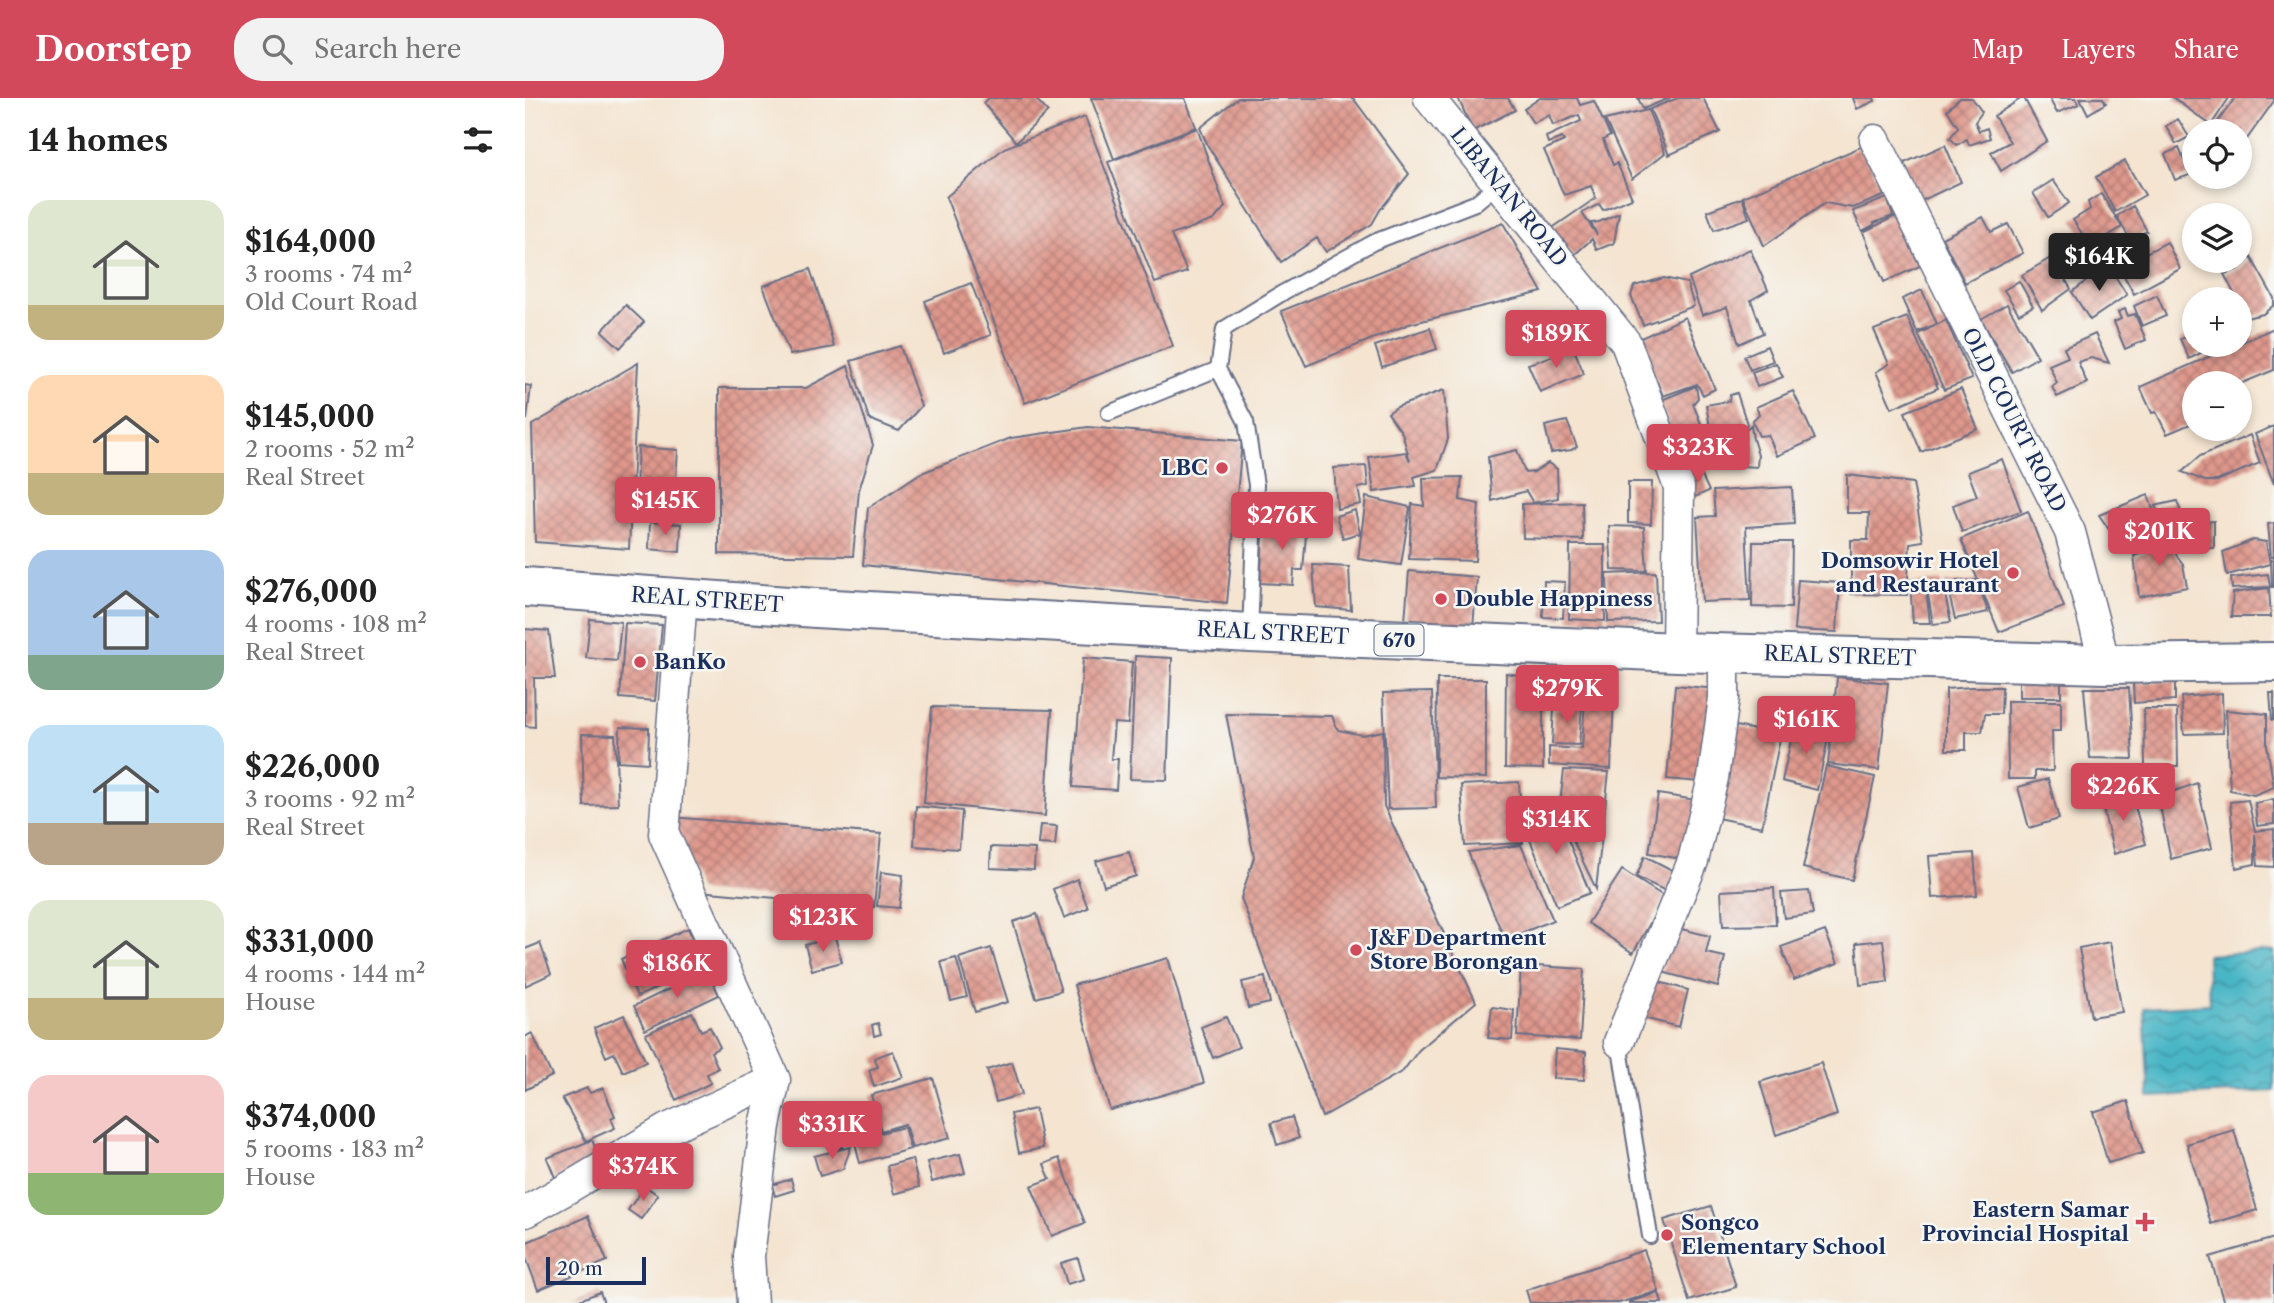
<!DOCTYPE html>
<meta charset="utf-8">
<style>
body{margin:0;font-family:"Libre Caslon Text",serif;background:#f2f2f2;color:#222;height:100vh;display:flex;flex-direction:column;font-size:26px;white-space:nowrap}
*{box-sizing:border-box;margin:0}
p{font-size:23px;color:#767676}
.icon{flex:none;width:38px;height:38px;fill:none;stroke:currentColor;stroke-width:2;stroke-linecap:round;stroke-linejoin:round}
.map{position:relative;flex:1;overflow:hidden}
.panel{display:flex;flex-direction:column;background:#fff;width:525px}
.panel>*{flex:none}
.tools{position:absolute;left:1657px;top:21px;display:grid;gap:14px}
.tools a{display:grid;place-items:center;width:70px;height:70px;border-radius:50%;background:#fff;box-shadow:0 4px 10px #0003;font-size:35px}
.scale{position:absolute;left:21px;bottom:18px;width:100px;box-sizing:border-box;padding-left:7px;border:4px solid #1b2f5e;border-top:0;font-size:19px;line-height:24px;white-space:nowrap;color:#1b2f5e;-webkit-text-stroke:5px #f6f6f2;paint-order:stroke}
.price{position:absolute;translate:-50% -60px;padding:0 16px;border-radius:7px;background:#d1495b;color:#fff;font-size:23px;line-height:46px;filter:drop-shadow(0 2px 4px #0008)}
.price::after{content:'';position:absolute;left:50%;top:42px;width:21px;height:16px;margin-left:-10px;background:inherit;clip-path:polygon(0 0,100% 0,50% 100%)}
.price.current{background:#222;color:#fff}
ul{padding:0;list-style:none}
li{display:flex;align-items:center;gap:21px;height:175px;padding:0 28px}
li span{display:grid;place-items:center;flex:none;width:196px;height:140px;border-radius:21px;color:#555}
li>.icon{margin-inline-start:auto}
span .icon{width:84px;height:84px;fill:#fffc;stroke-width:1}
li b{font-size:30px}
h2{display:flex;justify-content:space-between;align-items:center;height:84px;padding:0 28px;font-size:30px}
header{display:flex;align-items:center;gap:42px;box-sizing:border-box;height:98px;padding:0 35px;background:#d1495b;color:#fff}
header strong{font-size:33px}
nav{display:flex;gap:38px;margin-inline-start:auto;font-size:24px}
.search{width:490px;height:63px;background:#f2f2f2;display:flex;align-items:center;gap:18px;box-sizing:border-box;padding:0 24px;border-radius:28px;color:#767676;font-size:26px}
main{display:flex;flex:1;min-height:0}
.map>svg:first-child{display:block}
.water{fill:url(#water-waves);stroke:#327292;stroke-width:2}
.building{fill:url(#building-cross-hatch)}
.lines{fill:none;stroke-linecap:round;stroke-linejoin:round}
.lane-casing{stroke:#676e86;stroke-width:18}
.street-casing{stroke:#676e86;stroke-width:33}
.primary-casing{stroke:#676e86;stroke-width:42}
.lane{stroke:#fff;stroke-width:14}
.street{stroke:#fff;stroke-width:30}
.primary{stroke:#fff;stroke-width:38}
.poi-dot{fill:#d1495b;stroke:#f6f6f2;stroke-width:2.5}
.labels{text-anchor:middle;stroke-width:5;stroke-linejoin:round;paint-order:stroke}
.shield{fill:#f6f6f2;stroke:#5d6b8a;stroke-width:2}
.shield-label{font-size:19px;font-weight:bold;fill:#1b2f5e}
.street-label{font-size:21px;fill:#1b2f5e;stroke:#f6f6f2}
.poi-label{font-size:21px;font-weight:bold;fill:#1b2f5e;stroke:#f6f6f2;text-anchor:start}
</style>
<header>
<strong>Doorstep</strong>
<div class="search"><svg class="icon" aria-label="search" viewBox="0 0 24 24"><circle cx="10" cy="10" r="6"/><path d="M15 15l6 6"/></svg>Search here</div>
<nav><a>Map</a><a>Layers</a><a>Share</a></nav>
</header>
<main>
<section class="panel">
<h2>14 homes<svg class="icon" aria-label="filters" viewBox="0 0 24 24"><path d="M4 7h16M4 17h16"/><circle cx="9" cy="7" r="2"/><circle cx="15" cy="17" r="2"/></svg></h2>
<ul>
<li><span style="background:linear-gradient(#dfe7d0 75%,#c2b280 0)"><svg class="icon" aria-label="home" viewBox="0 0 24 24"><path d="M3 11l9-7 9 7M6 9v11h12V9"/></svg></span><div><b>$164,000</b><p>3 rooms · 74 m²</p><p>Old Court Road</p></div></li>
<li><span style="background:linear-gradient(#ffd9b3 70%,#c2b280 0)"><svg class="icon" aria-label="home" viewBox="0 0 24 24"><path d="M3 11l9-7 9 7M6 9v11h12V9"/></svg></span><div><b>$145,000</b><p>2 rooms · 52 m²</p><p>Real Street</p></div></li>
<li><span style="background:linear-gradient(#a9c7e8 75%,#7fa58c 0)"><svg class="icon" aria-label="home" viewBox="0 0 24 24"><path d="M3 11l9-7 9 7M6 9v11h12V9"/></svg></span><div><b>$276,000</b><p>4 rooms · 108 m²</p><p>Real Street</p></div></li>
<li><span style="background:linear-gradient(#bfe0f5 70%,#b9a48a 0)"><svg class="icon" aria-label="home" viewBox="0 0 24 24"><path d="M3 11l9-7 9 7M6 9v11h12V9"/></svg></span><div><b>$226,000</b><p>3 rooms · 92 m²</p><p>Real Street</p></div></li>
<li><span style="background:linear-gradient(#dfe7d0 70%,#c2b280 0)"><svg class="icon" aria-label="home" viewBox="0 0 24 24"><path d="M3 11l9-7 9 7M6 9v11h12V9"/></svg></span><div><b>$331,000</b><p>4 rooms · 144 m²</p><p>House</p></div></li>
<li><span style="background:linear-gradient(#f6c9c9 70%,#8fb573 0)"><svg class="icon" aria-label="home" viewBox="0 0 24 24"><path d="M3 11l9-7 9 7M6 9v11h12V9"/></svg></span><div><b>$374,000</b><p>5 rooms · 183 m²</p><p>House</p></div></li>
</ul>
</section>
<div class="map">
<svg width="1749" height="1205" viewBox="0 0 1749 1205">
<defs>
<pattern id="water-waves" width="16" height="10" patternUnits="userSpaceOnUse" patternTransform="scale(1.75)"><rect width="16" height="10" fill="#4ab6c6"/><path d="M0 5q4-4 8 0t8 0" fill="none" stroke="#3d94a4"/></pattern>
<pattern id="building-cross-hatch" width="8" height="8" patternUnits="userSpaceOnUse" patternTransform="scale(1.75)"><rect width="8" height="8" fill="#df988c"/><path d="M0 0l8 8M0 8l8-8" fill="none" stroke="#b47c76"/></pattern>
</defs>
<rect width="100%" height="100%" fill="#f6f6f2"/>
<filter id="ink" filterUnits="userSpaceOnUse"><feTurbulence type="fractalNoise" baseFrequency=".0143" numOctaves="2"/><feDisplacementMap in="SourceGraphic" scale="14" xChannelSelector="R" yChannelSelector="G"/><feConvolveMatrix kernelMatrix="1 2 1 2 8 2 1 2 1" color-interpolation-filters="sRGB"/></filter>
<filter id="wash" filterUnits="userSpaceOnUse"><feTurbulence type="fractalNoise" baseFrequency=".00686" numOctaves="4" result="noise"/><feDisplacementMap in="SourceGraphic" scale="28" xChannelSelector="R" yChannelSelector="G"/><feGaussianBlur stdDeviation="1.57" result="paint"/><feColorMatrix in="noise" values="0 0 0 0 0 0 0 0 0 0 0 0 0 0 0 0 0 1.4 0 .05"/><feComposite in="paint" operator="in"/></filter>
<g filter="url(#wash)">
<rect width="100%" height="100%" fill="#f4e4d0"/>
<!-- water -->
<path class="water" d="M1749 853V993L1624 999 1619 910 1684 906 1682 857Z"/>
<g id="blocks">
<!-- building -->
<path class="building" d="M464 0H510L523 14 491 44 458 5Z
M566 0H660L671 29 589 61Z
M713 0H828L884 76 855 112 847 126 801 154 792 140 756 164 683 48 675 30Z
M933 0H983L990 12 948 33Z
M1015 0H1052L1055 7 1069 3 1085 38 1078 42 1088 67 1092 65 1107 100 1078 112 1074 106 1057 115 1072 137 1066 125 1074 124 1094 115 1089 145 1072 152 1067 141 1048 158 1026 131 1071 100 1066 88 1039 97 1019 52 1039 43 1037 40 1023 45 1021 39 1056 23 1054 17 1028 27 1024 17 1008 25 999 11Z
M1113 0H1145L1118 11Z
M1153 0H1178L1195 34 1144 57 1125 11Z
M1328 0H1349L1350 3 1332 11Z
M1435 0H1447L1457 14 1450 24 1454 33 1462 30 1465 40 1444 47 1442 41 1432 47 1425 40 1433 29 1422 12Z
M1497 0H1499L1522 43 1476 73 1466 54 1485 44 1469 18Z
M1524 0H1551L1554 6 1532 15Z
M1555 0H1578L1581 5 1563 16Z
M1648 0H1704L1686 27Z
M1710 0H1749V3L1719 45 1715 42V33H1686Z
M1123 12 1140 55 1107 81 1080 22Z
M560 19 648 248 500 305 421 99 479 50Z
M1653 21 1664 39 1651 46 1641 28Z
M672 30 700 109 689 122 646 137 662 174 630 185 583 64Z
M1420 47 1436 84 1396 103 1379 65Z
M1338 48 1359 98 1328 110 1300 105 1239 148 1218 99Z
M1654 50 1665 77 1650 82 1640 56Z
M1600 63 1620 97 1590 114 1571 79Z
M1528 82 1544 105 1523 119 1508 95Z
M1576 96 1597 129 1566 149 1548 122 1565 111 1563 104Z
M1217 100 1224 120 1189 132 1182 113Z
M1362 100 1368 118 1349 125V127L1337 133 1328 113Z
M1608 108 1622 133 1605 142 1592 118Z
M1371 118 1395 168 1359 184 1338 134Z
M1458 119 1466 134 1483 126 1498 155 1440 185 1417 140Z
M978 125 1017 194 884 226 781 268 756 213Z
M1642 144 1655 171 1609 196 1594 169Z
M1225 151 1243 192 1226 202 1238 235 1214 246 1202 209 1177 217 1164 180Z
M1527 159 1546 191 1517 212 1497 177Z
M1726 159 1749 200V207L1738 216 1721 220 1715 207V201H1712L1699 176 1714 171Z
M1583 167 1602 197 1565 222 1547 194Z
M285 171 299 212 309 249 265 257 238 188Z
M1139 180 1162 185 1169 208 1118 227 1106 198 1109 188Z
M1494 183 1508 208 1494 216 1479 192Z
M446 185 466 237 419 255 400 203Z
M1397 192 1412 226 1392 234 1377 201Z
M1632 197 1641 218 1617 228 1609 208Z
M1482 206 1513 259 1487 274 1456 221Z
M101 207 119 224 95 250 77 233Z
M1600 211 1603 218 1610 216 1621 242 1600 251 1589 224 1596 221 1593 214Z
M1160 219 1190 291 1178 297 1172 286 1138 298 1114 241Z
M1382 219 1413 290 1367 310 1351 274 1364 266 1349 232Z
M1421 222 1447 281 1419 292 1393 236Z
M905 230 912 251 857 269 850 248Z
M1749 230V272L1715 286 1670 285V324L1642 336 1631 314 1627 315 1615 289Z
M1670 235V247H1680L1682 252 1664 261 1655 241Z
M1570 236 1584 265 1566 260 1553 264 1562 285 1532 299 1527 289 1532 285 1524 267 1543 259 1539 250Z
M375 248 396 308 374 333 344 321 326 263Z
M1242 248 1248 263 1225 272 1219 258Z
M1049 251 1059 276 1015 294 1003 266Z
M113 265 104 451 10 444 7 327Z
M1251 265 1258 279 1232 289 1227 274Z
M323 268 348 347 334 392 328 458 194 456V290H281Z
M0 287 6 288 2 321H0Z
M1171 288 1173 300 1168 306 1182 340 1163 348 1181 343 1186 361 1161 368 1134 303Z
M1436 291 1453 331 1396 354 1380 314Z
M919 292 923 341 912 372 889 379 891 388 849 394 844 359 881 354 885 363 877 335 863 315 872 309Z
M1268 293 1290 341 1252 358 1243 337 1234 338 1227 323 1234 316 1231 309Z
M1212 295 1222 326 1214 337 1226 327 1228 341 1233 357 1232 369 1201 367 1193 342 1198 339 1187 341 1181 307 1204 303 1205 297Z
M1042 323 1052 349 1046 352 1026 355 1020 328Z
M1749 328V386L1730 336Z
M563 329 717 343 702 505 338 467 343 410 394 376 486 340Z
M1725 337 1735 365 1692 383H1680L1657 374 1675 358Z
M113 349 153 352 149 412 136 409 134 417 110 412Z
M992 352 1000 375 1009 374 1023 365 1032 371 1033 400 1008 405 1001 393 967 403 963 359Z
M1477 361 1496 413 1437 434 1428 407 1452 398 1443 374Z
M841 368 843 388 833 390 836 406 812 411 809 370Z
M1175 374 1184 393 1170 399 1162 379Z
M1322 377 1388 385 1398 443 1385 445 1382 497 1326 496V442H1343L1344 415H1322Z
M937 379 935 402 954 406 950 463 884 461 887 406 899 408 898 380Z
M1103 384H1127L1126 426 1103 425Z
M1267 389 1269 426 1221 429 1225 502 1177 504 1172 419 1190 418 1188 393Z
M1623 397 1630 417 1596 433H1585L1574 417Z
M841 399 885 409 876 467 833 461Z
M1652 403 1659 423 1640 430 1630 408Z
M1057 404 1058 442 998 440 997 406Z
M830 412 835 435 818 440 811 418Z
M1503 413 1539 509 1474 534 1436 441Z
M739 423 782 426 778 472H769L768 487 735 485Z
M1689 423V450L1657 449 1655 426Z
M125 424 156 426 155 454 124 451Z
M1749 425V459H1746L1743 426Z
M1084 428 1119 429 1122 473 1087 472Z
M1645 438 1652 458 1658 466 1662 489 1614 499 1609 458 1624 453 1620 439Z
M1728 442 1741 444 1745 466 1702 477 1698 454Z
M1228 444H1267L1266 510 1227 509Z
M1045 447H1080V523L1044 521Z
M1746 462H1749V489H1747Z
M788 467 824 469 826 512 791 509Z
M884 473 952 479 948 530 880 523Z
M1131 474 1133 523 1083 524 1082 476Z
M1743 476 1745 489 1707 491 1706 480Z
M1273 482 1315 485 1312 534 1269 532Z
M1452 482 1463 514 1430 521 1421 484Z
M1019 483 1040 484 1038 520 1018 519Z
M1417 483 1426 524 1408 526 1401 485Z
M1385 485H1400L1405 525H1388Z
M1744 490 1746 519H1706L1708 495Z
M65 521 96 524 92 563 61 560Z
M100 525 137 527 130 603 95 600Z
M0 531 24 533 30 580H9L10 629 0 628Z
M610 558 647 560 642 682 605 681Z
M558 560 607 564 603 626 589 625 586 661H593L591 692 548 689Z
M981 575 1018 581V671L980 670Z
M1312 579 1363 585 1354 672 1303 666Z
M1494 579H1536V599H1494Z
M912 581H961V680L911 679Z
M1650 583V602L1609 605 1608 585Z
M1150 587 1191 591 1188 635 1179 634 1175 684 1142 681Z
M1446 589H1477L1476 616H1460L1457 634H1441V652H1421V591Z
M1559 590H1604L1608 661 1565 660Z
M907 594 911 710 863 711 858 595Z
M1697 595 1698 635 1659 636 1656 599Z
M1745 595H1749V622H1747Z
M1060 600H1089L1086 671 1024 667V649L1057 651Z
M1482 603H1536V633H1527L1528 673H1510V681H1483Z
M1034 605 1057 607 1054 647 1027 646 1029 611 1034 612Z
M407 609 527 612 520 718 399 705Z
M1619 611H1652L1653 668H1620Z
M1240 612 1260 616 1237 729 1192 720 1211 628 1235 633Z
M1701 612 1742 616V648L1749 689 1729 697 1705 692Z
M701 616 807 618 813 632 837 637 858 633 859 708 951 904 894 952 878 973 797 1019 716 800 729 759Z
M1270 624 1305 632 1292 692 1257 683Z
M95 629 124 630 123 665 93 663Z
M57 636 90 637 93 707 59 708Z
M1301 668 1350 679 1327 782 1278 770Z
M1039 672 1084 674 1071 791 1034 713Z
M1523 681 1534 721 1504 730 1493 689Z
M994 684 998 745 940 748 936 687Z
M1672 685 1687 750 1646 761 1633 699Z
M1606 695 1621 746 1589 756 1576 703Z
M1133 696 1171 702 1161 762 1124 755Z
M1749 701V726L1732 728 1730 705Z
M1723 702 1730 733 1749 731V769L1733 768 1730 736V766L1711 770 1705 704Z
M391 708 437 713 434 751 389 748Z
M1029 708 1065 795 1032 808 997 722Z
M146 719 356 736 349 809 174 793Z
M515 727 532 728 530 747 513 746Z
M996 747 1028 822 980 842 943 754Z
M466 749 510 751 509 772 465 770Z
M604 754 611 778 579 788 571 763Z
M1449 755 1452 797 1407 800 1404 758Z
M1120 758 1151 774 1143 794 1111 779Z
M1097 772 1140 799 1108 855 1063 825Z
M356 774 378 777 374 810 352 808Z
M552 781 563 810 539 820 528 791Z
M1249 790 1251 827 1198 828 1196 793Z
M1284 793 1288 816 1259 820 1256 795Z
M512 816 536 893 511 900 488 824Z
M1148 829 1185 838 1181 855 1200 859 1193 889 1137 874Z
M163 830 180 868 112 899 96 861Z
M1300 833 1313 865 1269 882 1256 849Z
M310 839 317 864 287 872 280 847Z
M1358 842 1363 884 1335 887 1331 845Z
M1585 844 1597 914 1566 919 1554 850Z
M15 845 26 876 0 888V851Z
M466 850 483 904 450 914 434 860Z
M431 860 442 899 426 903 416 864Z
M643 860 679 985 585 1012 549 887Z
M996 867 1059 871 1055 942 992 938Z
M183 872 194 897 120 932 109 908Z
M740 879 745 905 723 910 717 884Z
M1127 882 1163 892 1154 929 1118 920Z
M967 909 989 912 987 942 963 940Z
M167 914 176 933 185 929 195 949 186 954 193 970 182 976 186 985 151 1002 121 936Z
M99 917 121 964 98 974 89 955 81 959 69 930Z
M701 919 714 949 688 960 676 929Z
M353 925 356 936 349 938 347 927Z
M7 935 27 978 0 992V939Z
M1030 951 1061 954 1059 982 1028 980Z
M368 953 378 979 349 989 344 972 353 969 349 960Z
M487 964 497 996 471 1004 462 972Z
M1296 965 1312 1017 1251 1037 1235 984Z
M408 980 425 1040 387 1050 380 1026 356 1033 346 997Z
M62 990 65 995 78 990 90 1018 86 1020 90 1030 61 1043 37 1000Z
M1603 1003 1618 1055 1583 1065 1568 1014Z
M510 1011 518 1050 494 1055 486 1016Z
M346 1016 351 1036 379 1029 385 1051 335 1065 324 1022Z
M767 1019 774 1040 752 1047 746 1025Z
M309 1027 318 1049 310 1052 301 1030Z
M1709 1032 1732 1112 1686 1126 1662 1046Z
M67 1042 76 1063 31 1082 22 1060Z
M326 1049 318 1071 295 1078 289 1058Z
M435 1056 440 1075 407 1084 402 1064Z
M534 1060 560 1125 527 1138 506 1088 525 1081 519 1066Z
M387 1061 394 1089 369 1096 362 1068Z
M266 1081 269 1092 250 1098 247 1087Z
M120 1088 133 1097 116 1121 103 1112Z
M1186 1108 1211 1189 1164 1203 1139 1122Z
M63 1118 82 1163 13 1192 0 1157V1145Z
M1749 1140V1205H1699L1685 1159Z
M1119 1152 1134 1193 1094 1205H1005L1001 1192Z
M553 1160 559 1181 542 1186 536 1165Z
M75 1194 79 1205H47Z
M1134 1195 1137 1205H1104V1204Z"/>
</g>
</g>
<g filter="url(#ink)">
<use href="#blocks" fill-opacity="0" stroke="#676e86" stroke-width="2"/>
<g class="lines">
<!-- lane casing -->
<g class="lane-casing">
<path id="lane" d="M693 271 721 324 731 387 725 535
M584 315 693 271 699 231 759 194 849 144 950 105 973 86
M1094 944 1125 1138"/>
</g>
<!-- street casing -->
<g class="street-casing">
<path id="street" d="M904 0 1101 245 1154 389 1152 554
M1350 42 1545 434 1580 566
M157 500 139 736 250 982 240 1028 224 1158 227 1205
M1094 944 1168 763 1188 680 1199 600V554
M0 1114 38 1093 142 1031 250 982"/>
</g>
<!-- primary casing -->
<g class="primary-casing">
<path id="primary" d="M0 489 291 510 725 535 1152 554 1580 566 1749 564"/>
</g>
<!-- lane -->
<use href="#lane" class="lane"/>
<!-- street -->
<use href="#street" class="street"/>
<!-- primary -->
<use href="#primary" class="primary"/>
</g>
</g>
<!-- markers -->
<g class="poi-dot">
<circle cx="697" cy="370" r="7"/>
<circle cx="1488" cy="475" r="7"/>
<circle cx="916" cy="501" r="7"/>
<circle cx="115" cy="564" r="7"/>
<circle cx="831" cy="852" r="7"/>
<path d="M1616.5 1113.5h7v7h7v7h-7v7h-7v-7h-7v-7h7z"/>
<circle cx="1142" cy="1137" r="7"/>
</g>
<g class="labels">
<!-- shield labels -->
<rect class="shield" x="849.5" y="526.5" width="49" height="31" rx="5"/>
<g class="shield-label">
<text x="874" y="549">670</text>
</g>
<!-- street labels -->
<g class="street-label">
<text transform="translate(984 99) rotate(51)" y="7">LIBANAN ROAD</text>
<text transform="translate(1489 322) rotate(63)" y="7">OLD COURT ROAD</text>
<text transform="translate(182 502) rotate(4)" y="7">REAL STREET</text>
<text transform="translate(748 535) rotate(3)" y="7">REAL STREET</text>
<text transform="translate(1315 558) rotate(2)" y="7">REAL STREET</text>
</g>
<!-- poi labels -->
<g class="poi-label">
<text x="683" y="377" text-anchor="end">LBC</text>
<text x="1474" y="470" text-anchor="end">Domsowir Hotel<tspan x="1474" dy="24">and Restaurant</tspan></text>
<text x="930" y="508">Double Happiness</text>
<text x="129" y="571">BanKo</text>
<text x="845" y="847">J&amp;F Department<tspan x="845" dy="24">Store Borongan</tspan></text>
<text x="1604" y="1119" text-anchor="end">Eastern Samar<tspan x="1604" dy="24">Provincial Hospital</tspan></text>
<text x="1156" y="1132">Songco<tspan x="1156" dy="24">Elementary School</tspan></text>
</g>
</g>
</svg>
<div class="tools">
<a><svg class="icon" aria-label="locate" viewBox="0 0 24 24"><circle cx="12" cy="12" r="6"/><path d="M12 2v4M12 18v4M2 12h4M18 12h4"/></svg></a>
<a><svg class="icon" aria-label="layers" viewBox="0 0 24 24"><path d="M12 4l9 5-9 5-9-5zM3 14l9 5 9-5"/></svg></a>
<a>+</a>
<a>−</a>
</div>
<div class="scale">20 m</div>
<b class="price current" style="left:1574px;top:195px">$164K</b>
<b class="price" style="left:1031px;top:272px">$189K</b>
<b class="price" style="left:1173px;top:386px">$323K</b>
<b class="price" style="left:140px;top:439px">$145K</b>
<b class="price" style="left:757px;top:454px">$276K</b>
<b class="price" style="left:1634px;top:470px">$201K</b>
<b class="price" style="left:1042px;top:627px">$279K</b>
<b class="price" style="left:1281px;top:658px">$161K</b>
<b class="price" style="left:1598px;top:725px">$226K</b>
<b class="price" style="left:1031px;top:758px">$314K</b>
<b class="price" style="left:298px;top:856px">$123K</b>
<b class="price" style="left:152px;top:902px">$186K</b>
<b class="price" style="left:307px;top:1063px">$331K</b>
<b class="price" style="left:118px;top:1105px">$374K</b>
</div>
</main>
